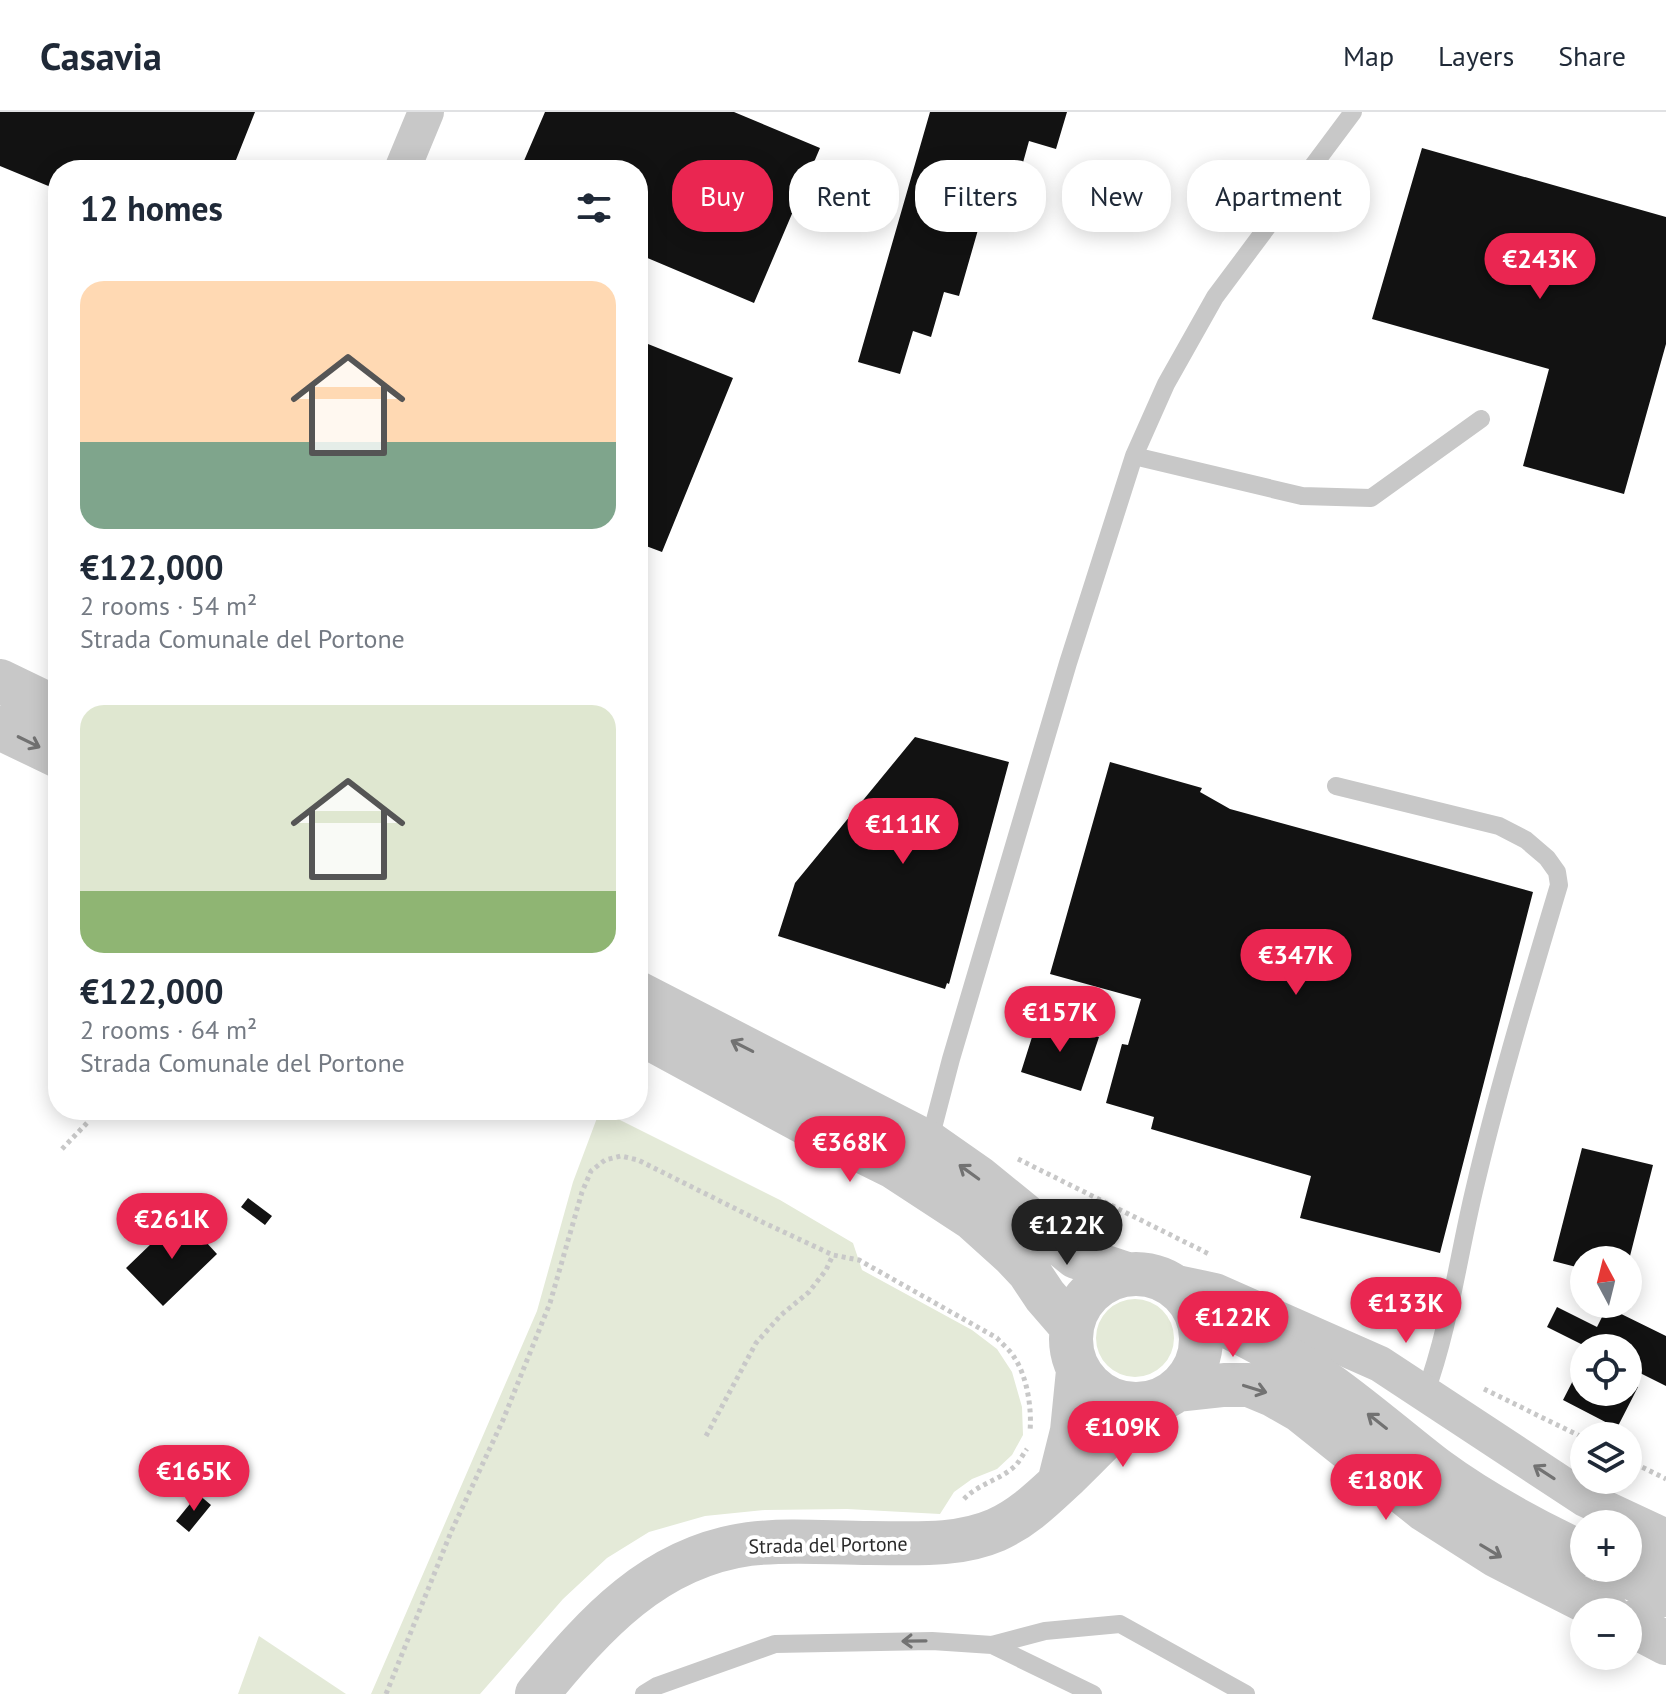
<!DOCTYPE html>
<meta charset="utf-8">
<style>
body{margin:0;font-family:"PT Sans",sans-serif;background:#f2f2f3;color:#1f2937;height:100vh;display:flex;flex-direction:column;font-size:30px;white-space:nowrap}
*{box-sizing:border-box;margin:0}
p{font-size:26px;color:#747a83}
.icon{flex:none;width:44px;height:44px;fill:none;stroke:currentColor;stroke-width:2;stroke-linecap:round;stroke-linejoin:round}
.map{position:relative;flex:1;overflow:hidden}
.panel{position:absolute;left:48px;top:48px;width:600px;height:960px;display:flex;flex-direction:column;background:#fff;border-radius:32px;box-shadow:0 4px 20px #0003}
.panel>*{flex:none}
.banner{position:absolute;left:672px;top:48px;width:760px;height:72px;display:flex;gap:16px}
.needle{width:52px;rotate:353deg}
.buttons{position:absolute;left:1570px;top:1134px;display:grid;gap:16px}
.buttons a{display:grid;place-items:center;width:72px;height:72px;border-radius:50%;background:#fff;box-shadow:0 4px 20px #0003;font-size:40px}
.price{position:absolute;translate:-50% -68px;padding:0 18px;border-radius:28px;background:#ea2651;color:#fff;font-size:26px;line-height:52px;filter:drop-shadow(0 2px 4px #0008)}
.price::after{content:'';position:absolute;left:50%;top:48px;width:24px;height:18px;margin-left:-12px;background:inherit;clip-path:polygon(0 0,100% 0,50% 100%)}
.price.current{background:#222;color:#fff}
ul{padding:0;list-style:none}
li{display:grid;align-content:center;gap:16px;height:424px;padding:0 32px}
li span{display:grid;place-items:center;height:248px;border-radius:24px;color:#555}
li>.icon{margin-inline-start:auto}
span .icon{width:144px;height:144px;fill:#fffc;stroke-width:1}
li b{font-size:34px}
h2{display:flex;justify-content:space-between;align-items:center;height:96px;padding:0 32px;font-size:34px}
.pill{padding:0 28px;border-radius:32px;background:#fff;box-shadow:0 4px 20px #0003;font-size:28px;line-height:72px}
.pill.current{background:#ea2651;color:#fff}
header{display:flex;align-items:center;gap:48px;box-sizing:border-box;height:112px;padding:0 40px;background:#fff;border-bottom:2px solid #e0e1e3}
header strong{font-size:38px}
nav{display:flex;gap:44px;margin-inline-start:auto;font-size:28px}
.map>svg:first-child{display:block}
.green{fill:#e4ead8}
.building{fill:#121212}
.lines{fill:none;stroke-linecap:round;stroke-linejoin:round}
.path{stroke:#c8c8c8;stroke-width:5;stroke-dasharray:4 4;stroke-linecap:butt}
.service{stroke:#c8c8c8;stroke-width:18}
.minor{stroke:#c8c8c8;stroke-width:36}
.tertiary{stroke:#c8c8c8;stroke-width:44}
.oneway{stroke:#727272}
.labels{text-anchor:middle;stroke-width:8;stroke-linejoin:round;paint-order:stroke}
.street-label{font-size:20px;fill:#2b2b2b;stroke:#fff}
</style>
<header>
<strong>Casavia</strong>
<nav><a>Map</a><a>Layers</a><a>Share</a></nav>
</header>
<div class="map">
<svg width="1666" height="1582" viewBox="0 0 1666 1582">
<rect width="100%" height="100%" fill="#fff"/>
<!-- green -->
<path class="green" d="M600 998 780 1088 853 1131 862 1158 972 1218 997 1237 1012 1260 1022 1295 1023 1323 1012 1343 997 1357 972 1367 954 1380 940 1402 847 1397 765 1398 705 1404 649 1420 607 1446 563 1487 480 1582H371L537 1199 573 1070Z
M1096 1226a39 39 0 1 1 78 0a39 39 0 1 1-78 0Z
M259 1524 346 1582H238Z"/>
<!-- building -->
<path class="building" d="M0 0H255L232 58H58V78L0 54Z
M545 0H734L820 36 754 191 638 142V58H520Z
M930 0H1067L1056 37 1029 29 1012 90 988 83 959 184 944 180 931 225 913 219 900 262 858 250Z
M1422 36 1666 105V232L1624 382 1523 354 1549 257 1372 207Z
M638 228 733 266 662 440 638 431Z
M915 625 1009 650 949 872 947 871 945 877 778 824 795 771Z
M1110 650 1202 676 1200 680 1230 697 1533 780 1440 1141 1300 1106 1311 1064 1151 1017 1154 1005 1106 991 1122 932 1128 933 1141 887 1050 862Z
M1038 906 1099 925 1081 979 1021 960Z
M1582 1036 1653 1053 1629 1148H1584V1157L1553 1149Z
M248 1086 272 1104 265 1113 241 1095Z
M181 1103 217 1142 163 1194 126 1156Z
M1557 1195 1597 1215 1607 1195 1666 1224V1274L1628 1255V1236H1589L1547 1215Z
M1584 1247V1280H1628V1270L1638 1275 1617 1316 1563 1288Z
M198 1382 211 1393 189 1420 176 1409Z"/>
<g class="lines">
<!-- path -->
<path class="path" d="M62 1037 87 1011 86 998
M1018 1047 1209 1142
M1484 1277 1584 1326
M706 1324 756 1231 781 1203 809 1180 826 1158 833 1143
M1628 1348 1666 1367
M964 1387C978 1372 1000 1368 1015 1354 1020 1349 1023 1342 1027 1337
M386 1582 451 1420 503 1308 550 1191 582 1080 591 1059 605 1048 621 1044 638 1048 758 1108 833 1143 859 1148 997 1226C1002 1232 1010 1238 1014 1245 1027 1264 1032 1296 1030 1319"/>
<!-- service -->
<path class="service" d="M1134 344 1302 384 1371 386 1481 307
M1336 674 1499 714 1526 728 1547 746 1557 760 1559 773C1529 874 1498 976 1474 1079 1458 1146 1449 1217 1425 1282
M929 1031 951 947 1068 551 1134 344 1166 272 1215 185 1353 0
M992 1533 1093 1582
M644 1582 657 1574 775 1532 932 1529 992 1533 1045 1519 1120 1512 1246 1582"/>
<!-- minor -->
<path class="minor" d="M402 58 426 0
M1163 1168 1215 1179 1380 1252 1585 1387 1666 1425"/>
<!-- tertiary -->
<path class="tertiary" d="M0 569 58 597
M0 616 58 644
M638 881 929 1031 979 1066 1076 1145 1127 1162
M638 920 811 1014 894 1055 972 1106 1013 1143 1029 1160 1045 1184 1071 1214
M1071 1227a65 65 0 1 1 130 0a65 65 0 1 1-130 0Z
M1194 1197C1236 1219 1279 1239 1318 1265 1359 1293 1396 1326 1435 1356 1481 1390 1533 1418 1584 1442
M1178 1278 1224 1273H1249L1273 1283 1301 1299 1425 1398 1497 1444 1607 1500
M1059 1371 1072 1319 1078 1259
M1628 1419 1666 1465
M1612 1456 1666 1483
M1628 1511 1666 1531
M537 1582C595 1512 654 1445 749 1432 789 1427 831 1431 870 1431 912 1431 957 1435 996 1418 1025 1405 1045 1384 1068 1363 1091 1340 1114 1318 1136 1294"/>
</g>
<!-- one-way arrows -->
<defs><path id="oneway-shaft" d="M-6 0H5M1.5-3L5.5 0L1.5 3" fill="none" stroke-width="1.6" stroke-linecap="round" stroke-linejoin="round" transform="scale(2)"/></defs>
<g class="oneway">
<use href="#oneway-shaft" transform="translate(29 630) rotate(26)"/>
<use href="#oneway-shaft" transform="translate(742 934) rotate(-153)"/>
<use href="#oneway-shaft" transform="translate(969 1060) rotate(-144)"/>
<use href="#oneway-shaft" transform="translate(1255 1277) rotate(17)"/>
<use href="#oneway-shaft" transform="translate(1377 1309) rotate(-142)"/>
<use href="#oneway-shaft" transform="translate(1544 1360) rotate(-147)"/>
<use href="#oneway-shaft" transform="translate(1491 1439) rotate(31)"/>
<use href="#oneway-shaft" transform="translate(914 1529) rotate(179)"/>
</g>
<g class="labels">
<!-- street labels -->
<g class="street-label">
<text transform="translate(828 1433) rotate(-1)" y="7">Strada del Portone</text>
</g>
</g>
</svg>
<div class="buttons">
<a><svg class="needle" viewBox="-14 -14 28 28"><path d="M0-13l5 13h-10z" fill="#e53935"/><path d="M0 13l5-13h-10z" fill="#747a83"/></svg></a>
<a><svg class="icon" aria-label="locate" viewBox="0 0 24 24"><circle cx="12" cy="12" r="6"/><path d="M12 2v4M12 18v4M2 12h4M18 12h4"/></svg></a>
<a><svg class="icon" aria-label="layers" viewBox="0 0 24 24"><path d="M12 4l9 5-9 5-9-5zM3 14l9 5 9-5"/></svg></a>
<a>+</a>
<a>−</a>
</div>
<b class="price" style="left:1540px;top:189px">€243K</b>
<b class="price" style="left:903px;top:754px">€111K</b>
<b class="price" style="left:1296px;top:885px">€347K</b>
<b class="price" style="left:1060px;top:942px">€157K</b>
<b class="price" style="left:850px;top:1072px">€368K</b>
<b class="price" style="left:172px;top:1149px">€261K</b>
<b class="price current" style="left:1067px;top:1155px">€122K</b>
<b class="price" style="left:1406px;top:1233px">€133K</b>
<b class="price" style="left:1233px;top:1247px">€122K</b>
<b class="price" style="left:1123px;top:1357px">€109K</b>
<b class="price" style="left:194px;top:1401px">€165K</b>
<b class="price" style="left:1386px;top:1410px">€180K</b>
<div class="banner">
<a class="pill current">Buy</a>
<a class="pill">Rent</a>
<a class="pill">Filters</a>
<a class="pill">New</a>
<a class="pill">Apartment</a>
</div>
<section class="panel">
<h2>12 homes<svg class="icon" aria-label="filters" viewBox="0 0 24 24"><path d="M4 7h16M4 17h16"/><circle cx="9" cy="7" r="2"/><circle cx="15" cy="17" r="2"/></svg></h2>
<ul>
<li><span style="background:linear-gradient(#ffd9b3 65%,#7fa58c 0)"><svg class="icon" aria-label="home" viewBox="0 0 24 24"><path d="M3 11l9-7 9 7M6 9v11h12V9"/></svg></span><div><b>€122,000</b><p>2 rooms · 54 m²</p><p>Strada Comunale del Portone</p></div></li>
<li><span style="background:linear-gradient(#dfe7d0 75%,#8fb573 0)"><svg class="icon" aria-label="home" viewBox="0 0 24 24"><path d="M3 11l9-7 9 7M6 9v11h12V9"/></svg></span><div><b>€122,000</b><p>2 rooms · 64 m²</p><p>Strada Comunale del Portone</p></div></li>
</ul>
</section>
</div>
